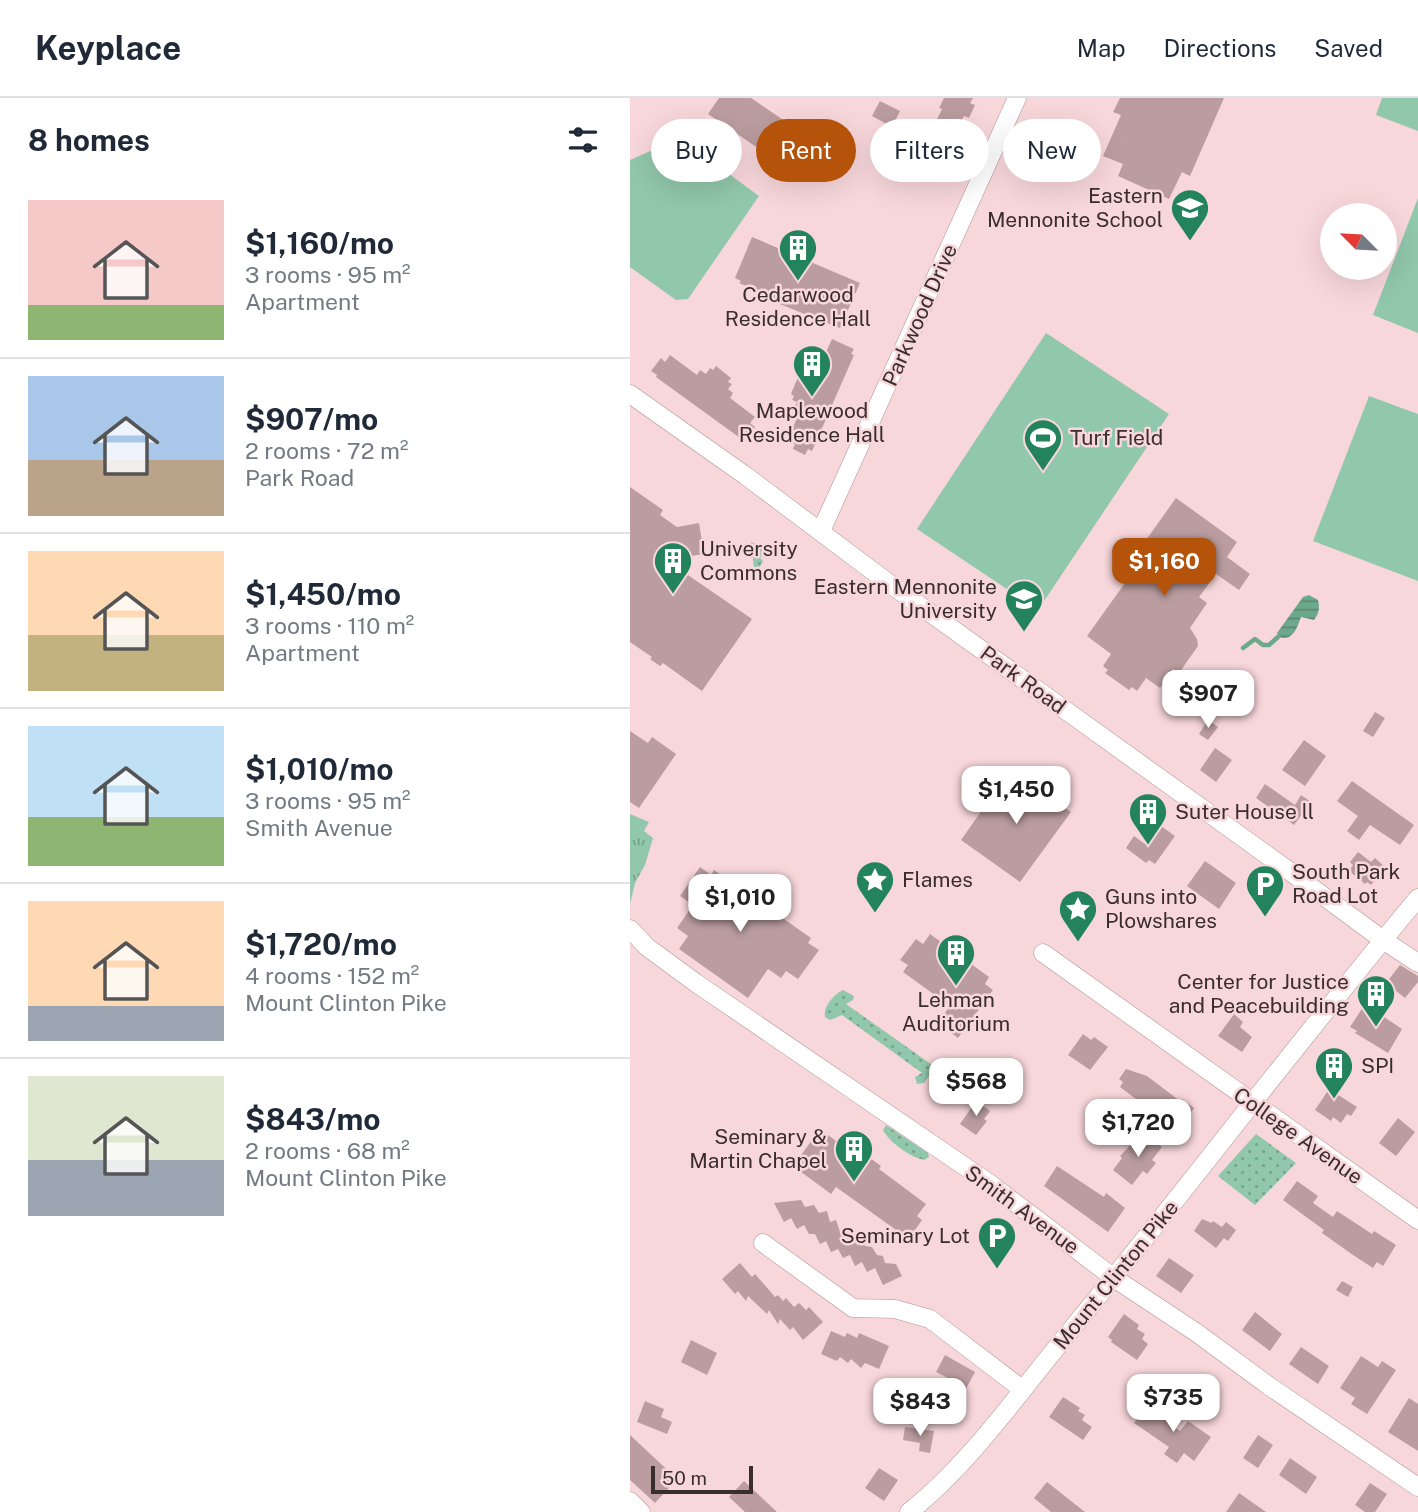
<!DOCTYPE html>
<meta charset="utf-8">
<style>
body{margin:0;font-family:"Public Sans",sans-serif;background:#f6f6f7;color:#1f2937;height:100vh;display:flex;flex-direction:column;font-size:26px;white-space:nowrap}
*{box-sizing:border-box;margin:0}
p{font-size:23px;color:#747a83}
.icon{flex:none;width:38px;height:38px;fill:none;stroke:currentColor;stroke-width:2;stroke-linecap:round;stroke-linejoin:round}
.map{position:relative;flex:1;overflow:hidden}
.panel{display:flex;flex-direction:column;background:#fff;width:630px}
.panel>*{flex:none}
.hud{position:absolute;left:21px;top:21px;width:662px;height:63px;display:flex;gap:14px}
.needle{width:46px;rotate:294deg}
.controls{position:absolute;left:690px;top:105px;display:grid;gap:14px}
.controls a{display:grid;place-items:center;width:77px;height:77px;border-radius:50%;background:#fff;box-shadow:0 7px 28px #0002;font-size:35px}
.scale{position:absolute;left:21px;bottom:18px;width:102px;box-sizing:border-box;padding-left:7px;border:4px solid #392d2e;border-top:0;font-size:19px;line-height:24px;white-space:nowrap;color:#392d2e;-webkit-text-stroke:5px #f8d7db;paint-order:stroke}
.price{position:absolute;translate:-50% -60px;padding:0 16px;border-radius:14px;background:#fff;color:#222;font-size:23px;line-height:46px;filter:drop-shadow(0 2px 4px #0008)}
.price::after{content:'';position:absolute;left:50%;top:42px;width:21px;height:16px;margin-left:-10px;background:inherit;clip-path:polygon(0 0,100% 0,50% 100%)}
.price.on{background:#b45309;color:#fff}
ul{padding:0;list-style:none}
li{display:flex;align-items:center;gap:21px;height:175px;padding:0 28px}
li+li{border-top:2px solid #e0e1e3}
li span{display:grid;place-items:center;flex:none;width:196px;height:140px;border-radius:0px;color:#555}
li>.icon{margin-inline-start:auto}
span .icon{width:84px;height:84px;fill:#fffc;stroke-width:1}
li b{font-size:30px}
h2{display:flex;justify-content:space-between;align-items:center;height:84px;padding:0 28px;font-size:30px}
.chip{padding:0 24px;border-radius:32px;background:#fff;box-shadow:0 7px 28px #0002;font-size:24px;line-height:63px}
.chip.on{background:#b45309;color:#fff}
header{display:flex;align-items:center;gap:42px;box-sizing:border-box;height:98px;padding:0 35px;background:#fff;border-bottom:2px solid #e0e1e3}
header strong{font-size:33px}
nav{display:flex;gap:38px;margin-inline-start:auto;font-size:24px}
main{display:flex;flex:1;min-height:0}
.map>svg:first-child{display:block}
.grass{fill:url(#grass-dots)}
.park{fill:url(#park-tufts)}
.pitch{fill:#91c7aa}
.water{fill:url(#water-rules)}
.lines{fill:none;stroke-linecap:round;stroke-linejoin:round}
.stream{stroke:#6ca98a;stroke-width:4.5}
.building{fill:#bb9da0}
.minor-casing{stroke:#af9194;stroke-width:19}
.minor{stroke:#fff;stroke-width:18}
.labels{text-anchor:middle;stroke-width:5;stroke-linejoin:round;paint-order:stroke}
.poi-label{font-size:21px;fill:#392d2e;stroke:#f8d7db;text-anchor:start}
.street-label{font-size:21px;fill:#392d2e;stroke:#f8d7db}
</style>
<header>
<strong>Keyplace</strong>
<nav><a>Map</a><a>Directions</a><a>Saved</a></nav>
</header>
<main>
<section class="panel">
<h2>8 homes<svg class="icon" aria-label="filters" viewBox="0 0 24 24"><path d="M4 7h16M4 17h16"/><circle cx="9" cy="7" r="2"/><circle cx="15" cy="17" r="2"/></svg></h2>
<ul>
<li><span style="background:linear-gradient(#f6c9c9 75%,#8fb573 0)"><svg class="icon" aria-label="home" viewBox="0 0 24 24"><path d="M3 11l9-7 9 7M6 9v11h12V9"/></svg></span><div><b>$1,160/mo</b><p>3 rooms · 95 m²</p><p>Apartment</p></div></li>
<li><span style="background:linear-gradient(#a9c7e8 60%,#b9a48a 0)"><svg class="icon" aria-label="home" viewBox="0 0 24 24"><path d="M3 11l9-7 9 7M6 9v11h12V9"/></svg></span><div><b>$907/mo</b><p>2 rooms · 72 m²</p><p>Park Road</p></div></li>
<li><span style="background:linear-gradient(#ffd9b3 60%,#c2b280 0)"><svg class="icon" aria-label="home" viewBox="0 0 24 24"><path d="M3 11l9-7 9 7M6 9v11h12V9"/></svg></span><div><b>$1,450/mo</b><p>3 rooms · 110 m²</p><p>Apartment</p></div></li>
<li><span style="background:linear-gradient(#bfe0f5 65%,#8fb573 0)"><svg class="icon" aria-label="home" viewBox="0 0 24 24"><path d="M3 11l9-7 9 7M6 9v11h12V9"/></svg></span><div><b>$1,010/mo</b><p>3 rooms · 95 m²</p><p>Smith Avenue</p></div></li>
<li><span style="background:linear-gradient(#ffd9b3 75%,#9aa5b1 0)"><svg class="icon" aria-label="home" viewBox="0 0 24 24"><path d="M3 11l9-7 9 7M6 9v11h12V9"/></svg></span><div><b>$1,720/mo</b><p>4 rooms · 152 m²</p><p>Mount Clinton Pike</p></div></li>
<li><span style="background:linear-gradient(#dfe7d0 60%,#9aa5b1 0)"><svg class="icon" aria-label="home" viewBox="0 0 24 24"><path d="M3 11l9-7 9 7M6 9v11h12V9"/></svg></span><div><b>$843/mo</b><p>2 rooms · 68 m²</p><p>Mount Clinton Pike</p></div></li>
</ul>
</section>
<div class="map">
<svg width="788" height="1414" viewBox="0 0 788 1414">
<defs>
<pattern id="grass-dots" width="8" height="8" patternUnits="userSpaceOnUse" patternTransform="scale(1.75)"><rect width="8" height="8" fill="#91c7aa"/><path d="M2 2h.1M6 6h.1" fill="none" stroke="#77a28b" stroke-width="1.8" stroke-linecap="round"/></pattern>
<pattern id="park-tufts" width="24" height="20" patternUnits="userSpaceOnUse" patternTransform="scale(1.75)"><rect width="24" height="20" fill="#91c7aa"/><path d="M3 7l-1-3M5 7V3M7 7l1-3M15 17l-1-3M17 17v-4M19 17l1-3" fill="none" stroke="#77a28b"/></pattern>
<pattern id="water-rules" width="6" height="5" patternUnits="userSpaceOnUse" patternTransform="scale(1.75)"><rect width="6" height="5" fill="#6ca98a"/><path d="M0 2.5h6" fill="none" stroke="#5a8a71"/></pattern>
</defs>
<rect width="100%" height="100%" fill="#f8d7db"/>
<!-- grass -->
<path class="grass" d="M121 444 135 451 130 460 133 463 128 472 124 470Z
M213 892 224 898 223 902 216 906 305 969 294 985 287 986 285 979 292 975 212 917 200 922 195 919C193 909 204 896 213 892Z
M256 1027 298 1055 299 1059 294 1062C280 1059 259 1044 253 1032Z
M626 1036 666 1065 625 1107 588 1078Z"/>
<!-- park -->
<path class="park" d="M0 716 19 724 14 733 23 740 15 767 5 785 0 806Z
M490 1004 506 1016 497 1028 481 1017Z"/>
<!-- pitch -->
<path class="pitch" d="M752 0H788V33L746 17Z
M34 47 72 56 129 98 58 201 46 202 0 169V62Z
M788 100V235L743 217Z
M416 235 539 316 408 512 287 431Z
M739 298 788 316V483L683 443Z"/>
<!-- water -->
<path class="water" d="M679 497 688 502C690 511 689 515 684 522L671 519C667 530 663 544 648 539L647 535 673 499Z"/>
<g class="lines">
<!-- stream -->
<path class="stream" d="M613 550 625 541 633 547H639L648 539"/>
</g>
<!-- building -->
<path class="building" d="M89 0H121L193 49 172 80 78 16Z
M314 0H343L340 5 345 7 339 20 334 18 319 49 322 51 313 73 299 67 297 71 283 65 285 60 271 54 280 33 291 38 294 31 301 34 312 11 309 10Z
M490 0H594L560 78 552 74 539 101 488 78 493 66 473 58 491 17 483 14Z
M250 3 270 13 262 29 242 18Z
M122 139 230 185 210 230 147 205 149 202 109 185 111 183 105 180Z
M202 241 224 251 221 256 224 257 182 353 178 351 175 357 163 351 165 346 157 343 171 311 165 309 167 304 162 302 164 298 161 296 168 279 172 281 173 277 178 279 181 273 186 276Z
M40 257 67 277 70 272 76 276 80 270 83 272 86 268 101 280 98 284 102 286 98 291 103 295 100 300 125 319 120 325 125 329 116 341 111 338 110 340 26 279 27 277 21 273 31 260 35 264Z
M0 389 33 412 30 417 47 429 69 425 74 456 36 462 122 521 72 593 33 565 30 568 20 561 22 559 0 544Z
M546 400 607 444 597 459 620 476 609 492 586 476 569 499 577 505 560 530 567 541 568 548 549 575 543 571 530 590 516 580 507 593 502 589 499 592 475 575 478 572 473 568 481 556 457 538 500 478 494 473Z
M745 614 755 620 743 639 733 633Z
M578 622 588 629 578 642 569 636Z
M0 633 18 645 22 639 46 656 9 710 0 704Z
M674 642 696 658 675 688 652 672Z
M585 650 602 662 586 684 570 672Z
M381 671 441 714 390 784 331 742Z
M722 683 784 727 770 747 740 727 729 742 717 733 728 718 707 703Z
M635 686 665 707 671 697 681 704 664 727 626 700Z
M531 728 545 738 525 766 519 762 516 765 496 750 504 738 515 746Z
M728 754 741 764 745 760 755 769 741 787 737 784 735 786 719 773 723 767 720 764Z
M575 763 606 785 589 811 557 788Z
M70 769 81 777 84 772 121 798 124 794 147 810 144 814 181 840 178 845 189 852 168 881 156 873 151 880 138 871 118 900 49 851 58 838 47 830 63 807 50 798Z
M300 836 359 879 355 886 363 892 328 940 308 925 320 908 273 874 278 867 270 862 286 841 293 846Z
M770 867 788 878V884L775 900 756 885Z
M735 906 772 931 758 955 725 935 727 933 720 929Z
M604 916 613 924 610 929 622 939 612 954 588 938Z
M453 936 461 942 464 939 478 949 460 972 438 957Z
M496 971 517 978 550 1003 552 1001 564 1010 552 1029 540 1023 538 1025 490 989 493 984 489 981Z
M699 991 727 1009 721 1018 717 1016 711 1025 703 1019 701 1023 685 1012Z
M346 1003 360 1013 354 1021 357 1023 346 1037 330 1026Z
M768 1020 785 1034 766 1058 749 1045Z
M190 1031 225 1057 229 1052 251 1068 249 1071 296 1106 287 1118 292 1122 283 1135 277 1132 273 1137 206 1089 201 1096 163 1068Z
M513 1034 532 1049 522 1062 526 1065 517 1076 513 1073 502 1087 483 1072 492 1060 490 1058Z
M427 1068 474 1099 476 1095 495 1110 478 1134 414 1088Z
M667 1083 688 1098 683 1105 703 1119 707 1113 742 1136 744 1133 766 1147 753 1168 747 1164 743 1170 723 1157 692 1135 694 1132 653 1102Z
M171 1102 175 1109 184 1107 189 1115 197 1113 200 1124 206 1122 210 1134 218 1132 223 1140 231 1141 235 1148 242 1149 247 1157 253 1158 255 1165 266 1166 272 1178 253 1187 245 1170 237 1174 232 1164 225 1168 220 1157 213 1160 208 1151 201 1154 196 1143 190 1146 185 1136H179L174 1127 167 1131 161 1120 154 1124 144 1105Z
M572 1121 582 1125 583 1123 592 1129 596 1124 606 1132 598 1143 594 1140 586 1150 564 1133Z
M539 1160 564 1177 551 1195 526 1178Z
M110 1165 122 1179 125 1176 145 1199 148 1197 153 1203 156 1200 164 1209 169 1205 176 1212 179 1209 193 1224 173 1242 163 1229 160 1232 150 1221 148 1226 139 1212 137 1216 118 1198 116 1203 108 1193 105 1196 92 1181Z
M712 1183 723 1189 718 1199 706 1192Z
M625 1214 652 1236 640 1253 612 1232Z
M494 1216 509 1227 507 1231 515 1236 512 1241 518 1246 507 1262 481 1244 482 1242 478 1239Z
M201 1233 215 1239 217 1235 227 1240 229 1235 259 1248 249 1271 235 1265 231 1270 221 1261 218 1265 210 1259 207 1263 191 1256Z
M61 1242 87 1255 77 1277 51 1264Z
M671 1249 699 1268 688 1286 659 1266Z
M315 1257 345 1274 325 1311 306 1300 318 1280 306 1274Z
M731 1258 748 1269 752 1263 766 1272 737 1316 721 1306 725 1300 710 1290Z
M433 1299 450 1310 448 1313 455 1317 452 1322 462 1329 453 1342 419 1319Z
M779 1300 788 1306V1353L758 1334Z
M15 1303 34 1311 31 1319 42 1324 37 1336 7 1324Z
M525 1305 537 1313 532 1320 550 1333 558 1323 581 1339 564 1363 554 1355 547 1365 534 1356 539 1349 504 1325 516 1307 522 1310Z
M275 1329 304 1333 300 1355 289 1353 290 1345 273 1342Z
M0 1337 47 1381 25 1405 0 1382Z
M628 1337 643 1347 628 1370 613 1360Z
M660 1360 687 1379 676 1396 649 1377Z
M249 1370 268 1382 254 1403 235 1390Z
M114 1383 147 1414H115L99 1399Z
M417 1384 455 1414H421L404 1400Z
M740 1385 757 1396 745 1414H735L725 1407Z
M609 1395 636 1414H596Z"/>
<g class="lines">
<!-- minor casing -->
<g class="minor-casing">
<path id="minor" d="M0 296 116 378 260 486 662 775 753 842 788 865
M191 433 387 0
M0 831 17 849 66 885 359 1085 484 1180 567 1235 639 1288 788 1389
M413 855 788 1122
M133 1145 223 1210 265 1211 300 1221 392 1291
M0 1403 11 1414
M279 1414C340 1366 390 1293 440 1233 558 1090 669 942 788 800"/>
</g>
<!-- minor -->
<use href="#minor" class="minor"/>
</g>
<!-- icons -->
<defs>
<g id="school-pin" transform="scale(2.0125)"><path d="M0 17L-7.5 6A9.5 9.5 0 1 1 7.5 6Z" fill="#23835c" stroke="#f8d7db"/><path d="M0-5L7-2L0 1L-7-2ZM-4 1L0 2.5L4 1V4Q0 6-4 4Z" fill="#fff"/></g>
<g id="building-pin" transform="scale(2.0125)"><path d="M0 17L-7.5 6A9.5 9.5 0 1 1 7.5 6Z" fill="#23835c" stroke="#f8d7db"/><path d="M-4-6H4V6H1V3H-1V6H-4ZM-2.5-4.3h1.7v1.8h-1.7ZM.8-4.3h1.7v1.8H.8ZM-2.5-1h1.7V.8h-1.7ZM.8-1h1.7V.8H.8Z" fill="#fff"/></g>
<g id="stadium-pin" transform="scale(2.0125)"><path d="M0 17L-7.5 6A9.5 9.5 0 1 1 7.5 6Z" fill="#23835c" stroke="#f8d7db"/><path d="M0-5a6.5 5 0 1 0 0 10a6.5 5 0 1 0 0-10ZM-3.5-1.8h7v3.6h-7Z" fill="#fff"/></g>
<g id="university-pin" transform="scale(2.0125)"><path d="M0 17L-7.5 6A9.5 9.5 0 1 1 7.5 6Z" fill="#23835c" stroke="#f8d7db"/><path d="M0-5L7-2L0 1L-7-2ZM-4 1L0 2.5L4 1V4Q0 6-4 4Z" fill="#fff"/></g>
<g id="sight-pin" transform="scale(2.0125)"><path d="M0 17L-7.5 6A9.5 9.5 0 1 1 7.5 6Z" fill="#23835c" stroke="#f8d7db"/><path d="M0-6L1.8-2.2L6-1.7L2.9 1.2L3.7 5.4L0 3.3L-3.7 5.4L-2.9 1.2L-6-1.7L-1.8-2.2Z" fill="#fff"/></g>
<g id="parking-pin" transform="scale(2.0125)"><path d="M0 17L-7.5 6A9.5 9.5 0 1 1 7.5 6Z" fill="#23835c" stroke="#f8d7db"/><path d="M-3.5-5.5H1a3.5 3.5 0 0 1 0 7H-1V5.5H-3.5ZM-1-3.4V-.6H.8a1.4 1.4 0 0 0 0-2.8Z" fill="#fff"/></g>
</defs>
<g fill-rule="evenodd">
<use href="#school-pin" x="560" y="110"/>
<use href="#building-pin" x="168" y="150"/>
<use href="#building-pin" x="182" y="266"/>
<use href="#stadium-pin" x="413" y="340"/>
<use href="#building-pin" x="43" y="463"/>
<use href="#university-pin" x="394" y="501"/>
<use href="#building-pin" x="518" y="714"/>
<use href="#sight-pin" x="245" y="782"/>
<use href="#parking-pin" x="635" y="786"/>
<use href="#sight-pin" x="448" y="811"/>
<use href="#building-pin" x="326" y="855"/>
<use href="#building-pin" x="746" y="896"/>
<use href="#building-pin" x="704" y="968"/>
<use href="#building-pin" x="224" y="1051"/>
<use href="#parking-pin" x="367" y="1138"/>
</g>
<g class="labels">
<!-- poi labels -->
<g class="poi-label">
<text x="533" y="105" text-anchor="end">Eastern<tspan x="533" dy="24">Mennonite School</tspan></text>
<text x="168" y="204" text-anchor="middle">Cedarwood<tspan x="168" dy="24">Residence Hall</tspan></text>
<text x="182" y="320" text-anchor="middle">Maplewood<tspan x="182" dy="24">Residence Hall</tspan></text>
<text x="440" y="347">Turf Field</text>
<text x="70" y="458">University<tspan x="70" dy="24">Commons</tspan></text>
<text x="367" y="496" text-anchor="end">Eastern Mennonite<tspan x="367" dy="24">University</tspan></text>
<text x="545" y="721">Suter House ll</text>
<text x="662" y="781">South Park<tspan x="662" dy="24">Road Lot</tspan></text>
<text x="272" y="789">Flames</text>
<text x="475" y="806">Guns into<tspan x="475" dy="24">Plowshares</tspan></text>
<text x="719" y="891" text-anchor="end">Center for Justice<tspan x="719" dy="24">and Peacebuilding</tspan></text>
<text x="326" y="909" text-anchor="middle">Lehman<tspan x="326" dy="24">Auditorium</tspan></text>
<text x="731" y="975">SPI</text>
<text x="197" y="1046" text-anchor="end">Seminary &amp;<tspan x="197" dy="24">Martin Chapel</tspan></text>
<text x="340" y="1145" text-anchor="end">Seminary Lot</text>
</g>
<!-- street labels -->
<g class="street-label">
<text transform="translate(290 217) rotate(-66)" y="7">Parkwood Drive</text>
<text transform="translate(393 582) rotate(36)" y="7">Park Road</text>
<text transform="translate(668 1038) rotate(35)" y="7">College Avenue</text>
<text transform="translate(392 1112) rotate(36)" y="7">Smith Avenue</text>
<text transform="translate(486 1177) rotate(-51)" y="7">Mount Clinton Pike</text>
</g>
</g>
</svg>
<div class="controls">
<a><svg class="needle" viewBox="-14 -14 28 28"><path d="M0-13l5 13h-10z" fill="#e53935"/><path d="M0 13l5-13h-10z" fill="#747a83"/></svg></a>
</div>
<div class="scale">50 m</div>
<b class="price on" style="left:534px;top:500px">$1,160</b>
<b class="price" style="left:578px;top:632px">$907</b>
<b class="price" style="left:386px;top:728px">$1,450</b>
<b class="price" style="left:110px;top:836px">$1,010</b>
<b class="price" style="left:346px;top:1020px">$568</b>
<b class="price" style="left:508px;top:1061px">$1,720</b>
<b class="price" style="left:543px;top:1336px">$735</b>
<b class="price" style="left:290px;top:1340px">$843</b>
<div class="hud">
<a class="chip">Buy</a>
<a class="chip on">Rent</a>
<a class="chip">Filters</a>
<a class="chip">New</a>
</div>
</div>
</main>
